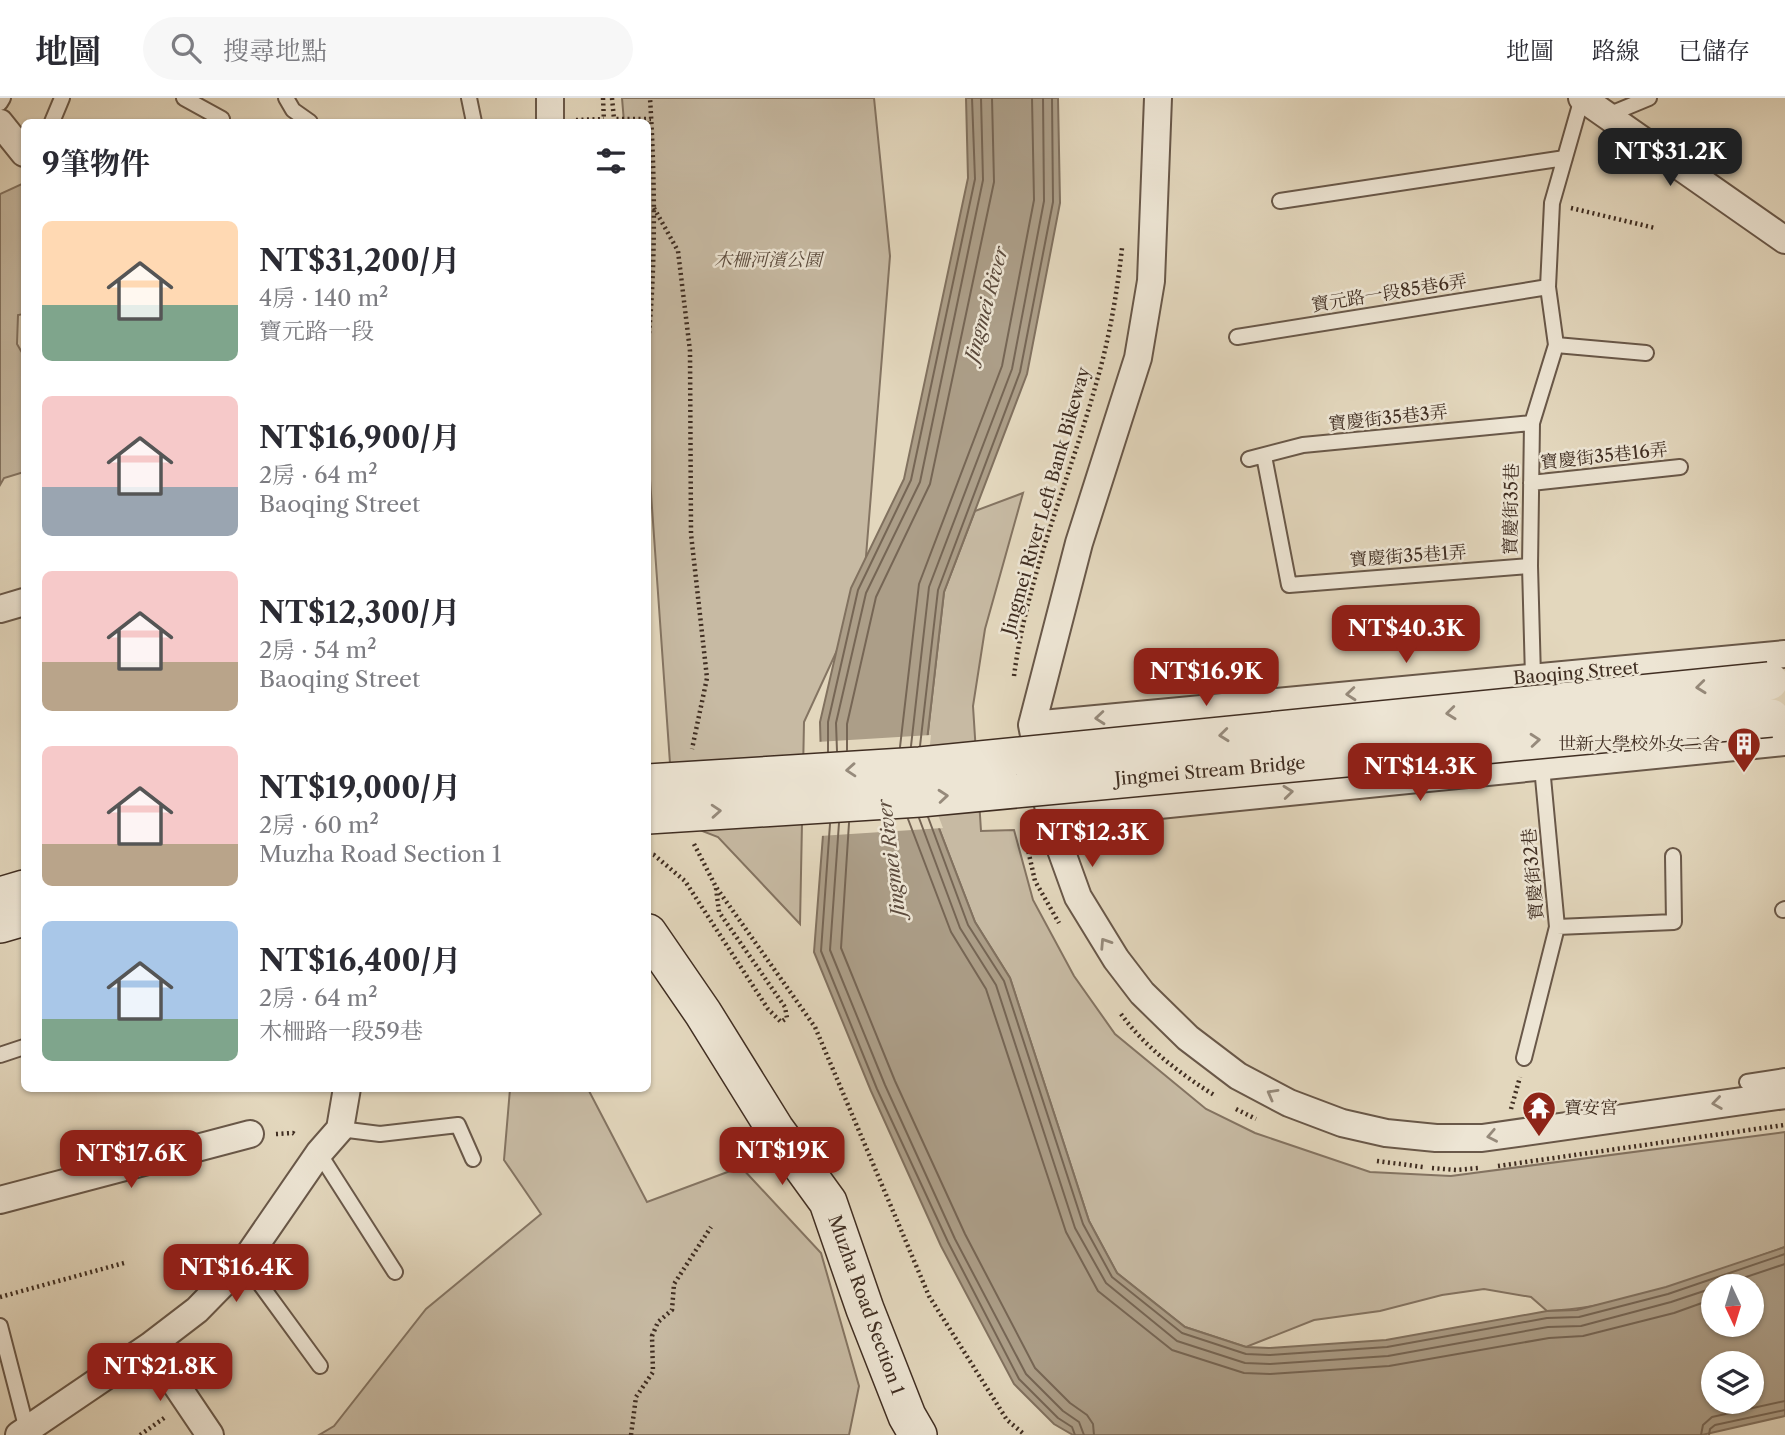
<!DOCTYPE html>
<html lang="zh-TW">
<meta charset="utf-8">
<style>
body{margin:0;font-family:"Libre Caslon Text","Noto Serif TC",serif;background:#f7f7f7;color:#2b2b33;height:100vh;display:flex;flex-direction:column;font-size:26px;white-space:nowrap}
*{box-sizing:border-box;margin:0}
p{font-size:23px;color:#7c7c81}
.icon{flex:none;width:38px;height:38px;fill:none;stroke:currentColor;stroke-width:2;stroke-linecap:round;stroke-linejoin:round}
.map{position:relative;flex:1;overflow:hidden}
.panel{position:absolute;left:21px;top:21px;width:630px;height:973px;display:flex;flex-direction:column;background:#fff;border-radius:10px;box-shadow:0 2px 5px #0004}
.panel>*{flex:none}
.needle{width:46px;rotate:176deg}
.tools{position:absolute;left:1701px;top:1176px;display:grid;gap:14px}
.tools a{display:grid;place-items:center;width:63px;height:63px;border-radius:50%;background:#fff;box-shadow:0 2px 5px #0004;font-size:35px}
.price{position:absolute;translate:-50% -60px;padding:0 16px;border-radius:14px;background:#8f2418;color:#fff;font-size:23px;line-height:46px;filter:drop-shadow(0 2px 4px #0008)}
.price::after{content:'';position:absolute;left:50%;top:42px;width:21px;height:16px;margin-left:-10px;background:inherit;clip-path:polygon(0 0,100% 0,50% 100%)}
.price.on{background:#222;color:#fff}
ul{padding:0;list-style:none}
li{display:flex;align-items:center;gap:21px;height:175px;padding:0 21px}
li span{display:grid;place-items:center;flex:none;width:196px;height:140px;border-radius:10px;color:#555}
li>.icon{margin-inline-start:auto}
span .icon{width:84px;height:84px;fill:#fffc;stroke-width:1}
li b{font-size:30px}
h2{display:flex;justify-content:space-between;align-items:center;height:84px;padding:0 21px;font-size:30px}
header{display:flex;align-items:center;gap:42px;box-sizing:border-box;height:98px;padding:0 35px;background:#fff;border-bottom:2px solid #e1e1e2}
header strong{font-size:33px}
nav{display:flex;gap:38px;margin-inline-start:auto;font-size:24px}
.search{width:490px;height:63px;background:#f7f7f7;display:flex;align-items:center;gap:18px;box-sizing:border-box;padding:0 24px;border-radius:38px;color:#7c7c81;font-size:26px}
.map>svg:first-child{display:block}
.green{fill:#c7baa3;stroke:#847462;stroke-width:2}
.water{fill:#ac9e88;stroke:#81715f;stroke-width:2;fill-rule:evenodd}
.pier{fill:#e3d7bd}
.lines{fill:none;stroke-linecap:round;stroke-linejoin:round}
.shore{stroke:#766655;stroke-width:2}
.lane-casing{stroke:#695849;stroke-width:18}
.street-casing{stroke:#695849;stroke-width:30}
.secondary-casing{stroke:#402e22;stroke-width:40}
.path{stroke:#402e22;stroke-width:4.5;stroke-dasharray:2 3.5;stroke-linecap:butt}
.lane{stroke:#ede5d4;stroke-width:14}
.street{stroke:#ede5d4;stroke-width:26}
.secondary{stroke:#ede5d4;stroke-width:37}
.secondary-bridge-casing{stroke:#402e22;stroke-width:40;stroke-linecap:butt}
.secondary-bridge{stroke:#ede5d4;stroke-width:37}
.oneway{stroke:#968a7b}
.labels{text-anchor:middle;stroke-width:5;stroke-linejoin:round;paint-order:stroke}
.park-label{font-size:18px;font-style:italic;fill:#5b4a3c;stroke:#ede5d4}
.street-label{font-size:18px;fill:#402e22;stroke:#ede5d4}
.poi-label{font-size:18px;fill:#402e22;stroke:#ede5d4;text-anchor:end}
.water-label{font-size:19px;font-style:italic;fill:#5b4a3c;stroke:#ede5d4}
</style>
<header>
<strong>地圖</strong>
<div class="search"><svg class="icon" aria-label="search" viewBox="0 0 24 24"><circle cx="10" cy="10" r="6"/><path d="M15 15l6 6"/></svg>搜尋地點</div>
<nav><a>地圖</a><a>路線</a><a>已儲存</a></nav>
</header>
<div class="map">
<svg width="1785" height="1337" viewBox="0 0 1785 1337">
<rect width="100%" height="100%" fill="#e3d7bd"/>
<filter id="stains"><feTurbulence type="fractalNoise" baseFrequency=".00286" numOctaves="4"/><feColorMatrix values="0 0 0 0 .2 0 0 0 0 .09 0 0 0 0 .02 0 0 0 .5 -.17"/></filter>
<radialGradient id="worn" r=".72"><stop offset=".6" stop-color="#630" stop-opacity="0"/><stop offset="1" stop-color="#630" stop-opacity=".3"/></radialGradient>
<!-- green -->
<path class="green" d="M622 0H874L890 158 863 496 804 624 800 826 718 739 674 722 648 353V24H624Z
M24 85V216L18 217 17 246 24 258V374L4 380 0 387V96Z
M1023 395 985 531 973 608 981 733 1014 732 1033 802 1074 878 1115 936 1206 1011 1255 1035 1370 1074 1451 1078 1785 1034V1149C1710 1175 1627 1210 1547 1213L1531 1199 1484 1191 1442 1197 1380 1213 1314 1222 1246 1249 1185 1229 1117 1175 1089 1123 1010 880 975 824 922 686 944 494 975 413Z
M510 991H588L647 1104 741 1069 821 1155 859 1288 849 1337H319L334 1328 426 1211 541 1116 504 1062Z"/>
<!-- water -->
<path class="water" d="M966 0H1058L1060 105 1027 276 944 494 922 686 975 824 1010 880 1089 1123 1117 1175 1185 1229 1246 1249 1269 1250 1386 1242 1547 1213 1577 1212 1666 1189 1785 1149V1318L1702 1337H1073L1054 1326 1014 1286 941 1148 871 993 814 854 823 737 820 624 851 490 904 381 968 80ZM1713 1188H1752V1227H1713ZM1713 1265H1752V1304H1713Z"/>
<!-- pier -->
<path class="pier" d="M931 637 926 685 943 730 820 738 817 644Z"/>
<g class="lines">
<!-- shore -->
<path class="shore" d="M911 648 929 489 1012 271 1044 103 1043 0
M920 648 938 492 1020 274 1053 104 1052 0
M900 649 919 486 1002 268 1034 102 1032 0
M847 652V626L876 499 930 386 994 84 992 0
M837 653 836 625 866 495 920 384 983 82 981 0
M828 654V624L858 492 911 382 975 81 972 0
M928 719 968 827 1004 883 1083 1126 1112 1179 1182 1235 1246 1256 1269 1257 1387 1249 1547 1220 1579 1219 1668 1196 1785 1156
M919 720 960 830 996 887 1075 1130 1106 1185 1177 1243 1245 1265 1270 1266 1388 1258 1548 1229 1581 1228 1671 1204 1713 1190
M908 721 951 834 986 891 1066 1134 1098 1193 1172 1252 1244 1275 1270 1276 1389 1268 1549 1240 1583 1238 1674 1215 1713 1201
M839 725 830 852 885 987 955 1141 1026 1276 1063 1313 1079 1324 1084 1337
M849 725 841 850 895 983 965 1136 1035 1270 1070 1305 1087 1317 1093 1326 1094 1337
M830 726 821 853 877 991 948 1144 1019 1281 1058 1320 1072 1329 1075 1337
M1719 1188 1785 1166
M1701 1337 1703 1327 1712 1319 1785 1303
M1709 1337 1710 1331 1715 1327 1785 1312"/>
<!-- lane casing -->
<g class="lane-casing">
<path id="lane" d="M184 0 222 21
M286 0 293 12 310 24
M469 0 474 24
M0 5 3 0
M1608 17 1649 0
M52 24 62 0
M1280 103 1565 60
M1237 239 1548 189
M1556 247 1646 255
M1264 358 1289 487 1530 468
M1249 361 1303 347 1532 325
M1531 385 1680 369
M1533 579 1530 468 1532 325 1556 247 1548 189 1552 105 1582 0
M1783 812 1785 811
M1557 829 1674 824 1673 758
M0 957 24 949
M1524 960 1557 829 1542 669
M1747 984 1785 978
M340 1031 380 1036 458 1027 473 1061
M319 1055 395 1174
M244 1164 320 1268
M0 1228 27 1332"/>
</g>
<!-- street casing -->
<g class="street-casing">
<path id="street" d="M550 0V24
M1158 0 1151 183 1138 260 1079 445 1032 627 1052 727 1078 799 1116 861 1142 895 1188 940 1238 978 1289 1005 1342 1025 1386 1035 1436 1040H1482L1785 997
M1582 0 1785 142
M0 25 24 55
M0 511 24 504
M1032 627 1785 556
M1050 718 1785 644
M0 1102 250 1036
M150 1248 210 1337
M19 1337 150 1248 197 1212 244 1164 319 1055 340 1031 347 990"/>
</g>
<!-- secondary casing -->
<g class="secondary-casing">
<path id="secondary" d="M0 798 24 791
M0 826 24 819
M648 835 703 915 775 1031 828 1104 865 1211 907 1318 918 1337"/>
</g>
<!-- path -->
<path class="path" d="M603 0 604 24
M612 0 614 21
M576 22 604 21
M614 24V21H651
M654 110 678 153 690 253 691 436 707 580 692 651
M1571 110 1655 130
M648 246C656 165 655 82 650 0
M24 562V561
M1014 578C1027 478 1069 383 1096 286 1109 242 1117 196 1122 150
M1026 743 1035 783 1059 825
M694 746 716 789 815 929 929 1198 1007 1322 1025 1337
M648 755 654 757 685 783 768 911 781 924 787 920 785 909 719 814 716 790
M1121 916C1145 949 1179 975 1214 997
M1236 1011 1256 1021
M1511 1011 1520 979
M276 1036 293 1035 297 1038
M1377 1063 1423 1069
M1498 1068 1784 1027
M1432 1070 1456 1072 1479 1070
M0 1199 124 1165
M140 1337 167 1318
M631 1337 636 1299 653 1274 652 1238 658 1224 672 1212 674 1186 711 1129"/>
<!-- lane -->
<use href="#lane" class="lane"/>
<!-- street -->
<use href="#street" class="street"/>
<!-- secondary -->
<use href="#secondary" class="secondary"/>
<!-- secondary-bridge casing -->
<g class="secondary-bridge-casing">
<path id="secondary-bridge" d="M648 685 920 668 1769 583
M648 717 920 700 1771 620"/>
</g>
<!-- secondary-bridge -->
<use href="#secondary-bridge" class="secondary-bridge"/>
</g>
<!-- one-way arrows -->
<defs><path id="oneway-chevron" d="M-2-3.5L2.5 0L-2 3.5" fill="none" stroke-width="1.6" stroke-linecap="round" stroke-linejoin="round" transform="scale(1.75)"/></defs>
<g class="oneway">
<use href="#oneway-chevron" transform="translate(1701 589) rotate(174)"/>
<use href="#oneway-chevron" transform="translate(1351 596) rotate(175)"/>
<use href="#oneway-chevron" transform="translate(1451 615) rotate(174)"/>
<use href="#oneway-chevron" transform="translate(1100 620) rotate(175)"/>
<use href="#oneway-chevron" transform="translate(1224 637) rotate(174)"/>
<use href="#oneway-chevron" transform="translate(1535 642) rotate(-5)"/>
<use href="#oneway-chevron" transform="translate(851 672) rotate(176)"/>
<use href="#oneway-chevron" transform="translate(1288 694) rotate(-6)"/>
<use href="#oneway-chevron" transform="translate(943 698) rotate(-5)"/>
<use href="#oneway-chevron" transform="translate(716 713) rotate(-4)"/>
<use href="#oneway-chevron" transform="translate(1105 845) rotate(-123)"/>
<use href="#oneway-chevron" transform="translate(1272 996) rotate(-151)"/>
<use href="#oneway-chevron" transform="translate(1717 1005) rotate(172)"/>
<use href="#oneway-chevron" transform="translate(1492 1038) rotate(169)"/>
</g>
<!-- icons -->
<defs>
<g id="building-pin" transform="scale(1.75)"><path d="M0 17L-7.5 6A9.5 9.5 0 1 1 7.5 6Z" fill="#8f2418" stroke="#ede5d4"/><path d="M-4-6H4V6H1V3H-1V6H-4ZM-2.5-4.3h1.7v1.8h-1.7ZM.8-4.3h1.7v1.8H.8ZM-2.5-1h1.7V.8h-1.7ZM.8-1h1.7V.8H.8Z" fill="#fff"/></g>
<g id="temple-pin" transform="scale(1.75)"><path d="M0 17L-7.5 6A9.5 9.5 0 1 1 7.5 6Z" fill="#8f2418" stroke="#ede5d4"/><path d="M0-6L5-2H3V0L6.5 2.5H4V6H1.5V3h-3V6H-4V2.5H-6.5L-3 0V-2H-5Z" fill="#fff"/></g>
</defs>
<g fill-rule="evenodd">
<use href="#building-pin" x="1744" y="646"/>
<use href="#temple-pin" x="1539" y="1010"/>
</g>
<g class="labels">
<!-- park labels -->
<g class="park-label">
<text x="768" y="168">木柵河濱公園</text>
</g>
<!-- street labels -->
<g class="street-label">
<text transform="translate(1389 195) rotate(-9)" y="6">寶元路一段85巷6弄</text>
<text transform="translate(1388 320) rotate(-6)" y="6">寶慶街35巷3弄</text>
<text transform="translate(1604 358) rotate(-6)" y="6">寶慶街35巷16弄</text>
<text transform="translate(1046 403) rotate(-74)" y="6">Jingmei River Left Bank Bikeway</text>
<text transform="translate(1511 411) rotate(-89)" y="6">寶慶街35巷</text>
<text transform="translate(1408 458) rotate(-4)" y="6">寶慶街35巷1弄</text>
<text transform="translate(1576 575) rotate(-5)" y="6">Baoqing Street</text>
<text transform="translate(1210 673) rotate(-5)" y="6">Jingmei Stream Bridge</text>
<text transform="translate(1533 776) rotate(-95)" y="6">寶慶街32巷</text>
<text transform="translate(866 1207) rotate(70)" y="6">Muzha Road Section 1</text>
</g>
<!-- poi labels -->
<g class="poi-label">
<text x="1720" y="652">世新大學校外女二舍</text>
<text x="1564" y="1016" text-anchor="start">寶安宮</text>
</g>
<!-- water labels -->
<g class="water-label">
<text transform="translate(986 206) rotate(-75)" y="7">Jingmei River</text>
<text transform="translate(891 760) rotate(-97)" y="7">Jingmei River</text>
</g>
</g>
<rect width="100%" height="100%" filter="url(#stains)"/>
<rect width="100%" height="100%" fill="url(#worn)"/>
</svg>
<div class="tools">
<a><svg class="needle" viewBox="-14 -14 28 28"><path d="M0-13l5 13h-10z" fill="#e53935"/><path d="M0 13l5-13h-10z" fill="#7c7c81"/></svg></a>
<a><svg class="icon" aria-label="layers" viewBox="0 0 24 24"><path d="M12 4l9 5-9 5-9-5zM3 14l9 5 9-5"/></svg></a>
</div>
<b class="price on" style="left:1670px;top:90px">NT$31.2K</b>
<b class="price" style="left:1406px;top:567px">NT$40.3K</b>
<b class="price" style="left:1206px;top:610px">NT$16.9K</b>
<b class="price" style="left:1420px;top:705px">NT$14.3K</b>
<b class="price" style="left:1092px;top:771px">NT$12.3K</b>
<b class="price" style="left:782px;top:1089px">NT$19K</b>
<b class="price" style="left:131px;top:1092px">NT$17.6K</b>
<b class="price" style="left:236px;top:1206px">NT$16.4K</b>
<b class="price" style="left:160px;top:1305px">NT$21.8K</b>
<section class="panel">
<h2>9筆物件<svg class="icon" aria-label="filters" viewBox="0 0 24 24"><path d="M4 7h16M4 17h16"/><circle cx="9" cy="7" r="2"/><circle cx="15" cy="17" r="2"/></svg></h2>
<ul>
<li><span style="background:linear-gradient(#ffd9b3 60%,#7fa58c 0)"><svg class="icon" aria-label="home" viewBox="0 0 24 24"><path d="M3 11l9-7 9 7M6 9v11h12V9"/></svg></span><div><b>NT$31,200/月</b><p>4房 · 140 m²</p><p>寶元路一段</p></div></li>
<li><span style="background:linear-gradient(#f6c9c9 65%,#9aa5b1 0)"><svg class="icon" aria-label="home" viewBox="0 0 24 24"><path d="M3 11l9-7 9 7M6 9v11h12V9"/></svg></span><div><b>NT$16,900/月</b><p>2房 · 64 m²</p><p>Baoqing Street</p></div></li>
<li><span style="background:linear-gradient(#f6c9c9 65%,#b9a48a 0)"><svg class="icon" aria-label="home" viewBox="0 0 24 24"><path d="M3 11l9-7 9 7M6 9v11h12V9"/></svg></span><div><b>NT$12,300/月</b><p>2房 · 54 m²</p><p>Baoqing Street</p></div></li>
<li><span style="background:linear-gradient(#f6c9c9 70%,#b9a48a 0)"><svg class="icon" aria-label="home" viewBox="0 0 24 24"><path d="M3 11l9-7 9 7M6 9v11h12V9"/></svg></span><div><b>NT$19,000/月</b><p>2房 · 60 m²</p><p>Muzha Road Section 1</p></div></li>
<li><span style="background:linear-gradient(#a9c7e8 70%,#7fa58c 0)"><svg class="icon" aria-label="home" viewBox="0 0 24 24"><path d="M3 11l9-7 9 7M6 9v11h12V9"/></svg></span><div><b>NT$16,400/月</b><p>2房 · 64 m²</p><p>木柵路一段59巷</p></div></li>
</ul>
</section>
</div>
